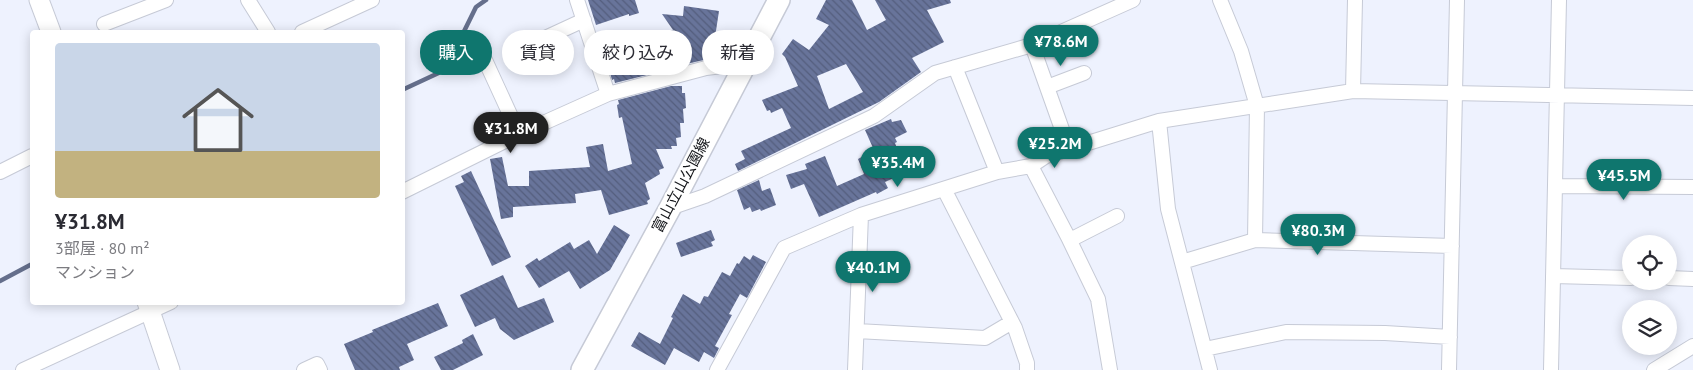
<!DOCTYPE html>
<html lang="ja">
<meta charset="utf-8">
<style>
body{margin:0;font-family:"PT Sans","Noto Sans JP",sans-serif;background:#f7f7f7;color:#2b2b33;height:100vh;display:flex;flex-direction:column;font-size:19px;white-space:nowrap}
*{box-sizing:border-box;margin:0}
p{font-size:16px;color:#7c7c81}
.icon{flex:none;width:28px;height:28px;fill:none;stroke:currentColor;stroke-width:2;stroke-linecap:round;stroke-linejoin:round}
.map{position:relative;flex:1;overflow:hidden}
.details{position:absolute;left:30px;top:30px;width:375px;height:275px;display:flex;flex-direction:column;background:#fff;border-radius:5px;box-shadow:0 2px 12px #0003}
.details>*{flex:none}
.hud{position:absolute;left:420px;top:30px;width:475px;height:45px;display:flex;gap:10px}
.fabs{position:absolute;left:1622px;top:235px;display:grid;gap:10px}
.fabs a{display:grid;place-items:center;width:55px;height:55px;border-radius:50%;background:#fff;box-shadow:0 2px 12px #0003;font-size:25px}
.price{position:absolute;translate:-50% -42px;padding:0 11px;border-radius:18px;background:#0f766e;color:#fff;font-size:16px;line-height:32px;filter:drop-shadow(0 1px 2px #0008)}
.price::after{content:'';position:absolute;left:50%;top:30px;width:15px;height:11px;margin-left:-8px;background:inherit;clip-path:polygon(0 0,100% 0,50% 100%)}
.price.on{background:#222;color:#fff}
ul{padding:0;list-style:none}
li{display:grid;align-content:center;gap:10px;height:265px;padding:0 25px}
li span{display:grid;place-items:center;height:155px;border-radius:5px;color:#555}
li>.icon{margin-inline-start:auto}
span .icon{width:90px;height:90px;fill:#fffc;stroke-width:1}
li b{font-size:21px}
.tag{padding:0 18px;border-radius:22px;background:#fff;box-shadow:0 2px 12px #0003;font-size:18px;line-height:45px}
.tag.on{background:#0f766e;color:#fff}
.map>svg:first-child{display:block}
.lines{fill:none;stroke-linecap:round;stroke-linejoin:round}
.stream{stroke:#656f8c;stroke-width:4.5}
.building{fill:url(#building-back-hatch);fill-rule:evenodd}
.street-casing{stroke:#c6cad6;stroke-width:16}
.secondary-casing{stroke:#c6cad6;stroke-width:21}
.primary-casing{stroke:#c6cad6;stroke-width:24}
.street{stroke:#fff;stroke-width:14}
.secondary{stroke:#fff;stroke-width:19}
.primary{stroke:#fff;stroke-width:21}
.labels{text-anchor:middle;stroke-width:4.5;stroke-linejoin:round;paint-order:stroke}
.street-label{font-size:15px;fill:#131519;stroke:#fff}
</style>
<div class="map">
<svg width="1693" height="370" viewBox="0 0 1693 370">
<defs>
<pattern id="building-back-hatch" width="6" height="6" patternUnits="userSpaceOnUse" patternTransform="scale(1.25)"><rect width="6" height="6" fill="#68749a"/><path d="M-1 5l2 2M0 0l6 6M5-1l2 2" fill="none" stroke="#545e7d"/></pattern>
</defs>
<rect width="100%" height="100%" fill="#eef2fe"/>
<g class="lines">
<!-- stream -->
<path class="stream" d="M402 90 445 70 476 7 486 0
M0 281 32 264"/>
</g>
<!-- building -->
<path class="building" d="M588 0H635L639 13 629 16V14L596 25Z
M826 0H852L867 30 886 20 875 0H950L951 3 927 10 944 42 912 58 921 72 879 102 738 171 735 164 745 159 741 151 791 128 782 108 771 113 770 110 767 111 762 100 798 86 785 57 782 54 793 39 809 50 829 25 816 19ZM846 64 863 92 829 109 817 76Z
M684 6 719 11 714 44 720 43 723 57 704 60 686 64 680 40 665 41 663 31 673 30 662 14 683 16Z
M641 36 651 74 615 83 614 79 612 80 603 47Z
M671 86H682V93H685L686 108 683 109 684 123H680L681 137 676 138 677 146H671L672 149H656L664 168 659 170 660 174 645 183 650 199 647 201 648 204 609 215 601 190 575 194 576 203 513 207V217L501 219 490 159 502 157 508 186H529V171L590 167 586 147 603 144 608 171 632 164 622 117 619 118 617 105 619 104 618 100Z
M891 119 892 122 901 120 907 132 895 138 897 142 895 143 900 156 888 162 896 177 885 182 888 188 877 194 876 192 819 217 804 184 791 189 786 175 807 169 805 164 825 156 837 186 864 174 858 159 867 154 865 151 873 148 865 130Z
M471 171 511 257 492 266 455 186 464 182 461 176Z
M759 180 762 191 770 188 776 205 761 211 760 209 752 212 750 207 744 210 737 190Z
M614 225 630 235 610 270 580 289 569 271 539 288 525 266 537 258 539 261 570 242 574 249 589 240 597 254Z
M711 230 715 240 711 242 713 246 681 257 676 243Z
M753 255 766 262 747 298 740 294 729 314 732 315 715 346 719 348 714 358 704 352 699 362 674 348 665 365 631 346 639 332 660 344 673 318 671 317 683 294 700 304 704 296 708 297 722 272 730 276 737 263 739 264 744 256 750 260Z
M503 275 518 308 544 298 554 322 514 340 500 329 495 318 475 327 460 295Z
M438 303 448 326 407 344 414 360 399 367 400 370H355L344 344 373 332 372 330Z
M473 334 483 355 453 370H441L434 357 463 343 462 340Z"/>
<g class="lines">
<!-- street casing -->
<g class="street-casing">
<path id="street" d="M248 0 268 32
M577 0 608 94
M1220 0 1241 51 1257 106 1255 240
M104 24 166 0
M302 32 372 0
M545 38 584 20
M1032 45 1069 149
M480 49 519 134
M955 67 997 172
M1047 87 1084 73
M1353 91 1355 0
M1159 121 1168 209 1210 370
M1031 166 1068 237 1098 299 1110 370
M0 172 32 156
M1555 186 1693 187
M944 189 1015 328 1027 363V370
M402 192 519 134 608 94 706 68 746 63
M670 208 705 196 874 116 935 73 1032 45 1133 0
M1070 240 1117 216
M1182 262 1255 240 1452 246
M1553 276 1631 278
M1669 278 1693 279
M857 331 985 338 1012 322
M1205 349 1286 332 1385 333 1450 337
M23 370 171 302
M304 370 317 364 320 370
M717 370 784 248 861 215 997 172 1031 166 1046 156 1159 121 1353 91 1693 98
M855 370 861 215
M1449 370 1457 0
M1551 370 1559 0
M1654 370 1693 346"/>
</g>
<!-- secondary casing -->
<g class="secondary-casing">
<path id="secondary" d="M39 0 51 32
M147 302 170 370"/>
</g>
<!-- primary casing -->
<g class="primary-casing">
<path id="primary" d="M582 370 670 208 779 0"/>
</g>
<!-- street -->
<use href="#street" class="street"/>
<!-- secondary -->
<use href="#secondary" class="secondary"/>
<!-- primary -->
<use href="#primary" class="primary"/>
</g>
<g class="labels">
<!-- street labels -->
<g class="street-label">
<text transform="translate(681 185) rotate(-62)" y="5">富山立山公園線</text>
</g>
</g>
</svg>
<div class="fabs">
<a><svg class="icon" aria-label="locate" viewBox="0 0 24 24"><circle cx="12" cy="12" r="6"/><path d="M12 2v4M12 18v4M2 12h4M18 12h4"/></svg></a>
<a><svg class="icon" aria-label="layers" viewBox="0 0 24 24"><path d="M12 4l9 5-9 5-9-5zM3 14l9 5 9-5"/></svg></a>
</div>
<b class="price" style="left:1061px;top:67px">¥78.6M</b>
<b class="price on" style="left:511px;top:154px">¥31.8M</b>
<b class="price" style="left:1055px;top:169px">¥25.2M</b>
<b class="price" style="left:898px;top:188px">¥35.4M</b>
<b class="price" style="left:1624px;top:201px">¥45.5M</b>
<b class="price" style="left:1318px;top:256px">¥80.3M</b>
<b class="price" style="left:873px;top:293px">¥40.1M</b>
<div class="hud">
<a class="tag on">購入</a>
<a class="tag">賃貸</a>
<a class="tag">絞り込み</a>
<a class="tag">新着</a>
</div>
<section class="details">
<ul>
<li><span style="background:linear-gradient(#c9d6e8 70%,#c2b280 0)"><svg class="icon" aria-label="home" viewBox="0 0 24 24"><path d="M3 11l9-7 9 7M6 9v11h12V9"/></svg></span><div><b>¥31.8M</b><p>3部屋 · 80 m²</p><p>マンション</p></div></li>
</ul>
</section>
</div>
